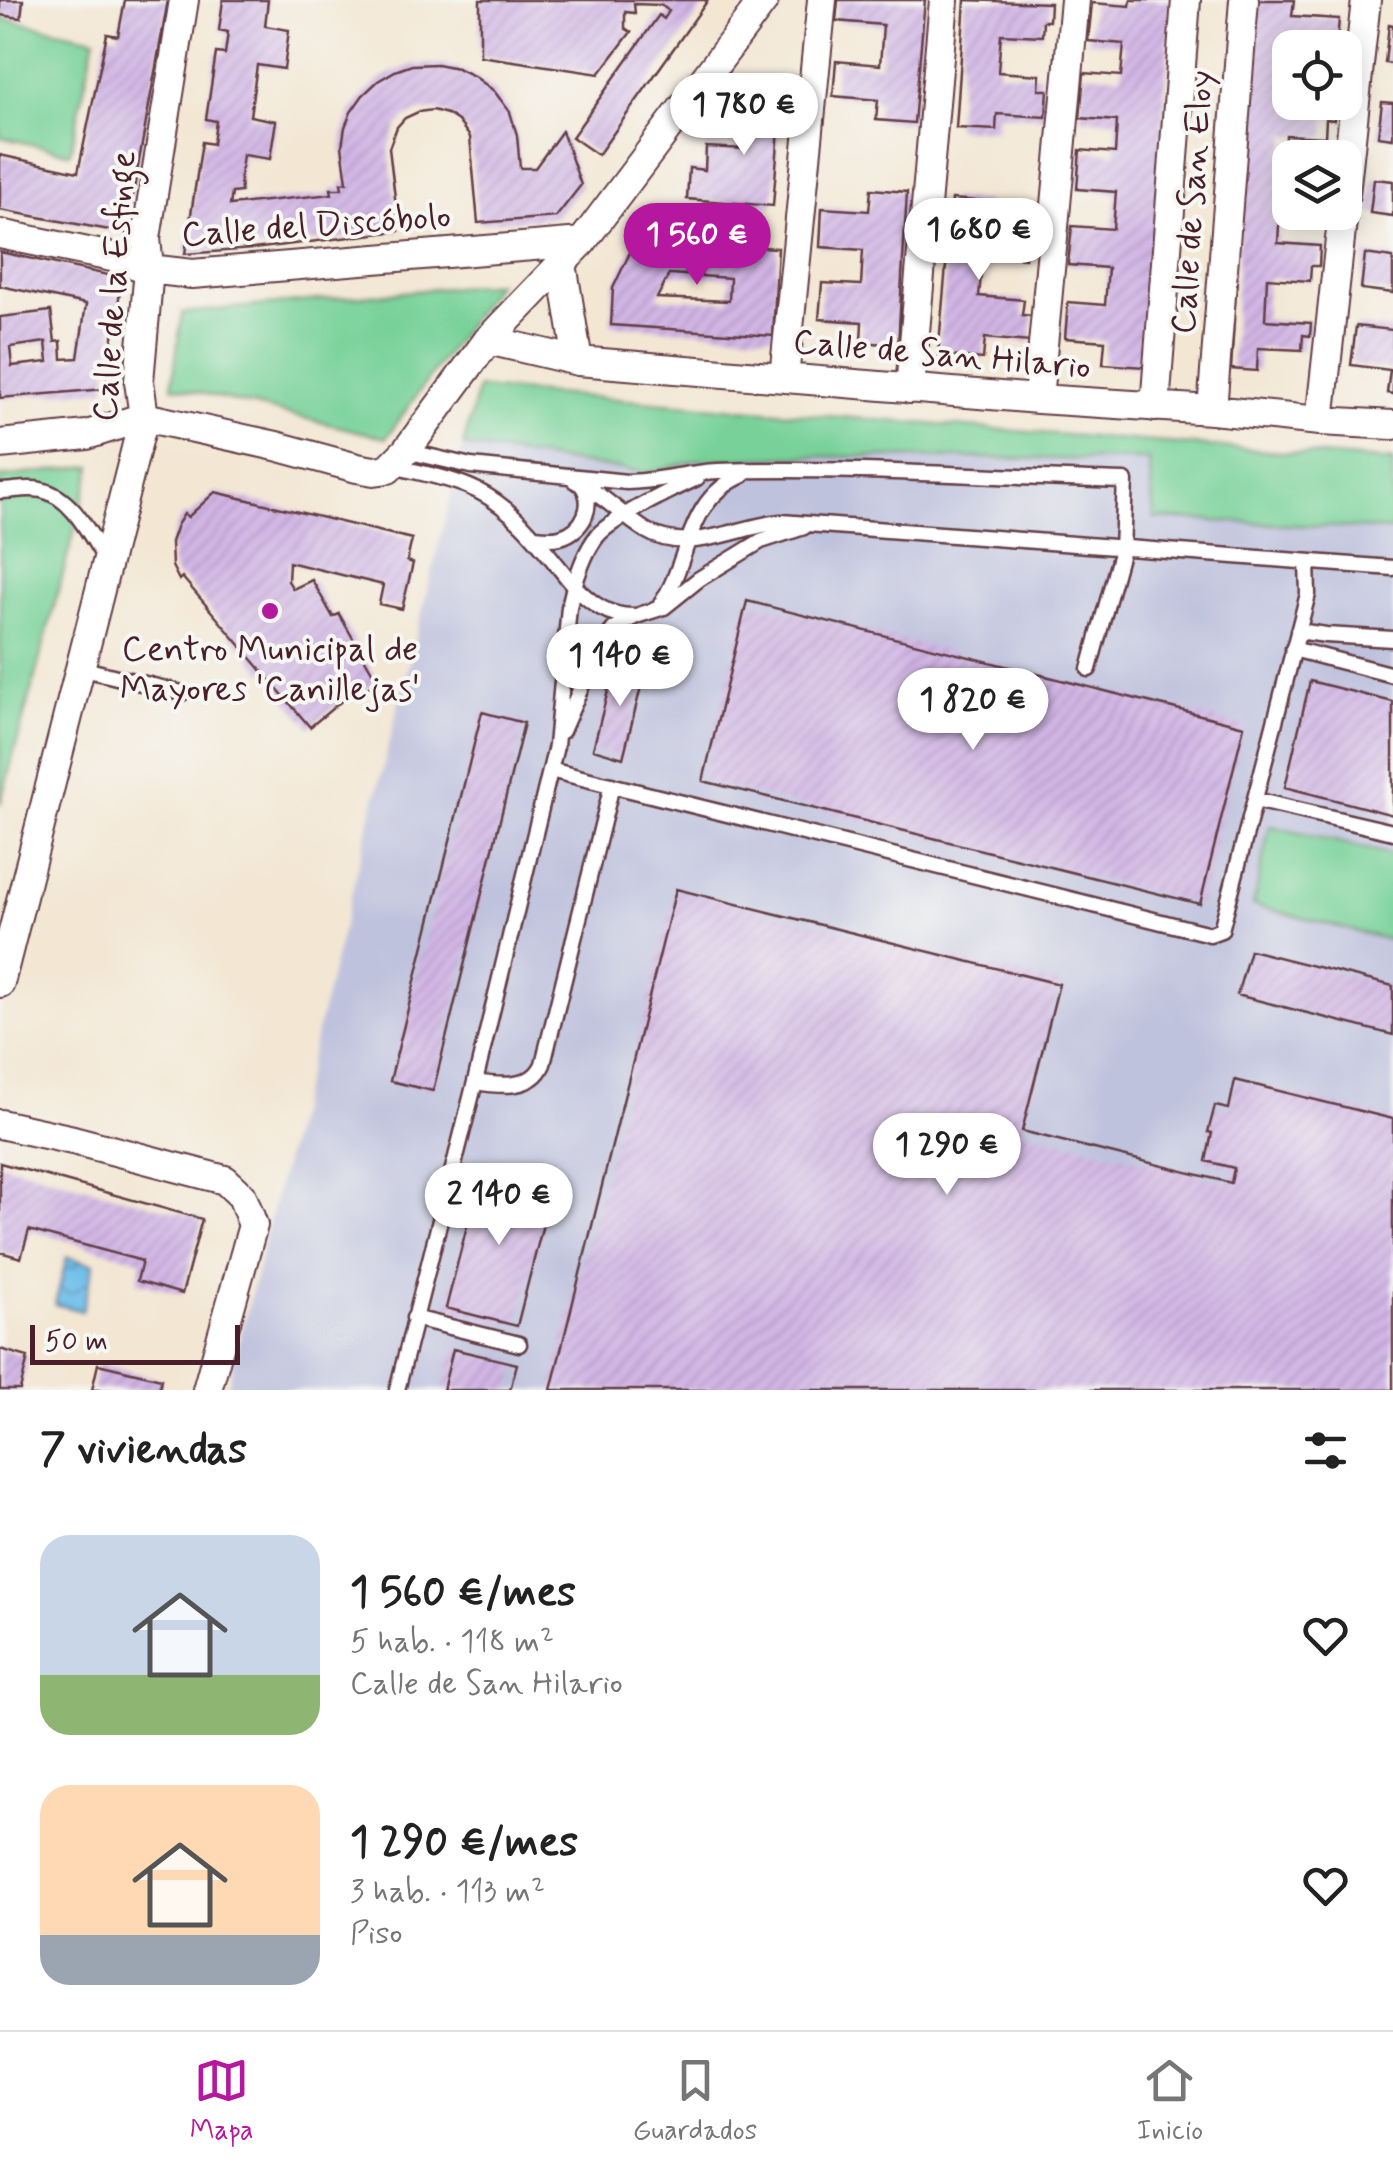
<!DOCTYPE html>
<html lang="es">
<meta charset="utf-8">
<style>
body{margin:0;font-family:Mynerve,sans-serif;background:#f2f2f2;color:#222;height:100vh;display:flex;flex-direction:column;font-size:38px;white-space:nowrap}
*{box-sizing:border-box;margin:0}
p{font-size:32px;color:#767676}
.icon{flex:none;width:55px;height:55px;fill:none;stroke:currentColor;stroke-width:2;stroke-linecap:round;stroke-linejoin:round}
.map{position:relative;height:1390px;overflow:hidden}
.drawer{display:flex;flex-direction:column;background:#fff;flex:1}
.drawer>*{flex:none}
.controls{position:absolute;left:1272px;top:30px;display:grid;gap:20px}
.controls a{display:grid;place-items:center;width:90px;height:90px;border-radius:20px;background:#fff;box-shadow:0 5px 25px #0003;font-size:50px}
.scale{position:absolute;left:30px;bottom:25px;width:210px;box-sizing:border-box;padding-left:10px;border:5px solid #4a1f2b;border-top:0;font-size:28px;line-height:35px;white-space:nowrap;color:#4a1f2b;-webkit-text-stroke:8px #f6f6f2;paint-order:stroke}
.price{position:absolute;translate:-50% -85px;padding:0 22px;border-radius:35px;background:#fff;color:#222;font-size:32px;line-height:65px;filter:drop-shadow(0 2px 5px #0008)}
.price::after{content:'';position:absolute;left:50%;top:60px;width:30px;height:22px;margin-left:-15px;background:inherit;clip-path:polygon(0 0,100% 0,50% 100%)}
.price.active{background:#b5179e;color:#fff}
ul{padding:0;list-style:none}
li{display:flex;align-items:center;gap:30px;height:250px;padding:0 40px}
li span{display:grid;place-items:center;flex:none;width:280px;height:200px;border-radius:30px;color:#555}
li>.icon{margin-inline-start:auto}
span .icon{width:120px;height:120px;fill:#fffc;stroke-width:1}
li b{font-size:42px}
h2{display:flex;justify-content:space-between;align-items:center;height:120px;padding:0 40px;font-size:42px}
.tab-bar{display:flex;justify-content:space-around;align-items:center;height:140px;border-top:2px solid #e0e0e0;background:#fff;font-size:28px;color:#767676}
.tab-bar a{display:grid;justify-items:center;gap:5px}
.tab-bar .active{color:#b5179e}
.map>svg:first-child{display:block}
.railway{fill:#bfc2dd}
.green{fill:#77d198;stroke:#607862;stroke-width:2.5}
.water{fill:url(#water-waves);stroke:#5c6f8a;stroke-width:2.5}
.building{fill:url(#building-hatch);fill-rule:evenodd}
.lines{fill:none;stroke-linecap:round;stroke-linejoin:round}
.lane-casing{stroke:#633d44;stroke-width:19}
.street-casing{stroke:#633d44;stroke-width:32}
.lane{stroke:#fff;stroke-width:14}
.street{stroke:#fff;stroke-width:28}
.poi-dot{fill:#b5179e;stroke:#f6f6f2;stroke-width:4}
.labels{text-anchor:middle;stroke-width:8;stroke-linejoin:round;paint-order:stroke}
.street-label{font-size:35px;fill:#4a1f2b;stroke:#f6f6f2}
.poi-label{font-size:35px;fill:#4a1f2b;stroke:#f6f6f2}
</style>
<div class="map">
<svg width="1393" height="1390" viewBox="0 0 1393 1390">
<defs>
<pattern id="water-waves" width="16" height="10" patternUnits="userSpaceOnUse" patternTransform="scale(2.5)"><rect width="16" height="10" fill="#6fbfea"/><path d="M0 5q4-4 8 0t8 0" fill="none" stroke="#5d9bbe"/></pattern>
<pattern id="building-hatch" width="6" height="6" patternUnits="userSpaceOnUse" patternTransform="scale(2.5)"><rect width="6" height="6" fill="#d1b6e5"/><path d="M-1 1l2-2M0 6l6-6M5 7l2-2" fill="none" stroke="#b59cc5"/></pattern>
</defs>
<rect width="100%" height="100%" fill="#f6f6f2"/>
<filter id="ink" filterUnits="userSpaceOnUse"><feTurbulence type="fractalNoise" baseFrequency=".01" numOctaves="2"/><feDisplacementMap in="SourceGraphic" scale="20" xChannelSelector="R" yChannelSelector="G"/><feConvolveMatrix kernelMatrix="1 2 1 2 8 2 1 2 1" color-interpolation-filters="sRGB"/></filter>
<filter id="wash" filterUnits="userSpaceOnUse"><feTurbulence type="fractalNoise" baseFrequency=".0048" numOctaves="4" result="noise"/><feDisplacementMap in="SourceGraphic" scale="40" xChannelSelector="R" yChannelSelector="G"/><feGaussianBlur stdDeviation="2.25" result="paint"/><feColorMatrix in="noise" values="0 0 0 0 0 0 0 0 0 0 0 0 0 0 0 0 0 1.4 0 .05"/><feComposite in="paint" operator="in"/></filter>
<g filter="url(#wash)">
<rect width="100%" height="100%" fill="#f3e7d4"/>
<!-- railway -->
<path class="railway" d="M478 388 1393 459V1390H227Z"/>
<!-- green -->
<path class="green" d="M0 18 95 38 70 153 0 137Z
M497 283 386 438 172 386 182 313Z
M478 388 1393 461V530L1154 518 1149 460 801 456 697 460 647 473 463 446Z
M92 466V467L0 805V477Z
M1270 826 1393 855V941L1253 905Z"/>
<!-- water -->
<path class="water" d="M67 1257 94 1264 82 1311 55 1304Z"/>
<g id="blocks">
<!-- building -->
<path class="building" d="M0 0H23L21 18 0 15Z
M125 0H168L126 233 0 210V155L78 172 107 34 118 36Z
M223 0H268L265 26 289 30 284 69 257 65 250 116 276 121 270 159 243 155 240 178 241 192 232 193 230 205 332 194 331 189H342L341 183 347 182 342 146 345 127 351 112 363 95 378 81 395 71 412 65 437 64 457 68 474 76 494 91 510 112 517 135 520 168H535L562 131 581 185 556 217 478 223 470 137 458 121 447 114 433 110 418 112 405 118 397 127 389 148 399 231 253 249 185 254 202 142 213 144 216 121 206 119 216 53 225 54 228 32 219 30Z
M480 0H708L598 155 572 137 659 15 664 19 669 11 661 5 634 4 635 13 625 12V28L631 32 599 74 480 56Z
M838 0H925L914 123 876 120 878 100 833 96 836 61 880 65 883 25 836 21Z
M965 0 1050 3 1049 21H1043L1042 36 1001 34 998 72 1040 75 1039 90H1048L1046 117 997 114 996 130 956 128Z
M1131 0H1172L1144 367 1103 364 1105 341 1065 338 1068 302 1105 305 1108 268 1068 265 1072 226 1113 229 1116 192 1077 189 1080 150 1115 153 1117 121 1080 118 1084 73 1121 76 1124 44 1088 41 1092 3 1130 6Z
M1254 0H1294L1292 16 1339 19 1337 43 1327 42V48H1290V52H1288L1286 91H1290V102H1335L1334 120 1326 119 1325 137 1286 135 1285 163H1290V206L1280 205 1278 243 1320 246 1319 266H1311L1310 281 1267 278 1265 320 1311 323 1310 336 1303 335 1302 350 1258 348 1257 371 1231 369Z
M1389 24 1393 25V64L1385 63Z
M750 88 782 90 773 206 687 199 689 168 705 170 706 147 746 149 748 126 738 125 740 108 749 109Z
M1382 102 1393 103V138L1378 136Z
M1374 179 1393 181V216L1370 213Z
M871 189 907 192 898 345 861 342 862 322 819 319 822 283 861 285 863 250 820 247 822 208 869 211Z
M952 199 988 202 986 220 1034 225 1033 244H1026L1025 258 983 254 979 296 1024 300 1022 315 1033 316 1030 342 985 338 983 359 938 355Z
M636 240 778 248 773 336 611 325 613 288ZM669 274 730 278 729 301 657 298Z
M0 252 122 278 105 389 0 398V317L51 311 55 342 61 341 62 359 78 358 86 304 0 286ZM46 342 48 362 12 366 10 347Z
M1365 254 1393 258V293L1361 289Z
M1356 326 1393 330V394L1387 393 1390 370 1351 365Z
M215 492 412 539 407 561 413 563 402 609 379 604 383 585 289 562 288 581 293 589 312 580 333 617 339 614 378 682 359 693 356 689 310 727 182 577 179 580 172 566 171 542 177 525 184 514 188 517Z
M747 601 1244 726 1200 904 703 781Z
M616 660 646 667 623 758 593 749Z
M1310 681 1393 702V815L1285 787Z
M482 712 524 723 433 1091 390 1081Z
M676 889 1059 984 1022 1131 1231 1183 1234 1168 1206 1161 1212 1133 1208 1132 1215 1106 1229 1109 1235 1080 1393 1119V1390H551Z
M1250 950 1393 986V1035L1237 995Z
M0 1163 202 1219 182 1294 137 1281 142 1261 29 1230 21 1258 0 1252Z
M481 1171 552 1189 517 1326 446 1308Z
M0 1349 28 1357 20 1390H0Z
M453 1349 517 1364 510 1390H443Z
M98 1364 161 1379 159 1390H92Z"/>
</g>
</g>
<g filter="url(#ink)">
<use href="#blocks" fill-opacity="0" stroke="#633d44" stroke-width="2.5"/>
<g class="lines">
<!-- lane casing -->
<g class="lane-casing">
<path id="lane" d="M406 451 471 466 627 482C658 482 687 472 718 471 853 467 989 477 1125 481L1122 549 1089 669
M393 466C420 473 452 478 478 491 518 511 546 552 574 586L569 607 556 746 475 1082 397 1390
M575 481C601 493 621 515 645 530 687 556 738 526 781 522L1393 568
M0 491C13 491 28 487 41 490 72 496 90 535 106 560
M535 537C543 538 552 539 560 537 584 531 596 503 581 484
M661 604C691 559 685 500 743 475
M635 616C609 617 592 604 574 586 580 568 586 550 598 535 613 518 675 488 697 478
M1298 631 1326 635 1393 639
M1293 649 1393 675
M80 668 182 693
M562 731 598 649 614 629 636 616 664 607 699 579 761 541 804 527
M550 770 1210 934 1221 930 1308 594 1307 563
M1255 800 1393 832
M475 1082C499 1086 532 1090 543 1064L612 785
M414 1318 519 1344"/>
</g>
<!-- street casing -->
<g class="street-casing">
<path id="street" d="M1345 194 1366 0
M0 234 112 257 149 269 192 274 582 242
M562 264 578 361
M488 340 578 361 1038 399 1212 410 1320 421 1393 425
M784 378 822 0
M910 389 944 0
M1038 399 1075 0
M1155 407 1186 0
M1212 410 1244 0
M1320 421 1343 212
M0 444 87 435 144 417 276 446 357 468 374 471 388 469 406 451 488 340 582 242 764 0
M0 983 144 417 139 381 149 269 146 238 184 0
M0 1124 73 1140 225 1180 242 1196 253 1225 207 1390"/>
</g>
<!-- lane -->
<use href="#lane" class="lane"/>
<!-- street -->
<use href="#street" class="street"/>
</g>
</g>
<!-- markers -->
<circle class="poi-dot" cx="270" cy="611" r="10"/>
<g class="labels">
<!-- street labels -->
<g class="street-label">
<text transform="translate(1191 202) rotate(-86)" y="12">Calle de San Eloy</text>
<text transform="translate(316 224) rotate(-4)" y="12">Calle del Discóbolo</text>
<text transform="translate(113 286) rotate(-86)" y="12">Calle de la Esfinge</text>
<text transform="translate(942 353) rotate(5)" y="12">Calle de San Hilario</text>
</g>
<!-- poi labels -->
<g class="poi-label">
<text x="270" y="660">Centro Municipal de<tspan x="270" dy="40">Mayores 'Canillejas'</tspan></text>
</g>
</g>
</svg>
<div class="controls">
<a><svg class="icon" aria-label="locate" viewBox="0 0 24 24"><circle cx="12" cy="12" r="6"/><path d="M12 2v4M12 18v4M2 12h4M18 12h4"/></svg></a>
<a><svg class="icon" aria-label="layers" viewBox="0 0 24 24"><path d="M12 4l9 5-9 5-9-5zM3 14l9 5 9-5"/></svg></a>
</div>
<div class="scale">50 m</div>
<b class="price" style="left:744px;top:158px">1 780 €</b>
<b class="price" style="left:979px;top:283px">1 680 €</b>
<b class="price active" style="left:697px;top:288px">1 560 €</b>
<b class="price" style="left:620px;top:709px">1 140 €</b>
<b class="price" style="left:973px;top:753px">1 820 €</b>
<b class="price" style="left:947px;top:1198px">1 290 €</b>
<b class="price" style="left:499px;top:1248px">2 140 €</b>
</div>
<section class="drawer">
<h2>7 viviendas<svg class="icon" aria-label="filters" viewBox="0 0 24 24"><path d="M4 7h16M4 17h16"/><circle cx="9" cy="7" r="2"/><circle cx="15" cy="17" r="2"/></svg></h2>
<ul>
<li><span style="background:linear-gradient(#c9d6e8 70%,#8fb573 0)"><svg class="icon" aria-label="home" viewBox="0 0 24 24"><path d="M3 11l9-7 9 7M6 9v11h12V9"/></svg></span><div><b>1 560 €/mes</b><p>5 hab. · 118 m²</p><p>Calle de San Hilario</p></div><svg class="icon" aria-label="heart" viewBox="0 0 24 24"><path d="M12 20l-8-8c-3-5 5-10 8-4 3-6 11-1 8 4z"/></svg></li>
<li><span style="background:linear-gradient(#ffd9b3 75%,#9aa5b1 0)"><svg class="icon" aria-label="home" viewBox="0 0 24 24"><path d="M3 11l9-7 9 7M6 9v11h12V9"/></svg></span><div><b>1 290 €/mes</b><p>3 hab. · 113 m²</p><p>Piso</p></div><svg class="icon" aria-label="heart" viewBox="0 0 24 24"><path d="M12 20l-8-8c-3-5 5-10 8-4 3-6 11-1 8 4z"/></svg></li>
</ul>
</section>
<nav class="tab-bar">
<a class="active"><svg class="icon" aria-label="map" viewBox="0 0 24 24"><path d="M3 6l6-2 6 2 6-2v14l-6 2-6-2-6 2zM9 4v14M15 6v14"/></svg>Mapa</a>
<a><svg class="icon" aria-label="saved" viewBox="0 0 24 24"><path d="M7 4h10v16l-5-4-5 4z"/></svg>Guardados</a>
<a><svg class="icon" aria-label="home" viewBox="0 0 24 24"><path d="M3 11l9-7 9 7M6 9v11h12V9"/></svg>Inicio</a>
</nav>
